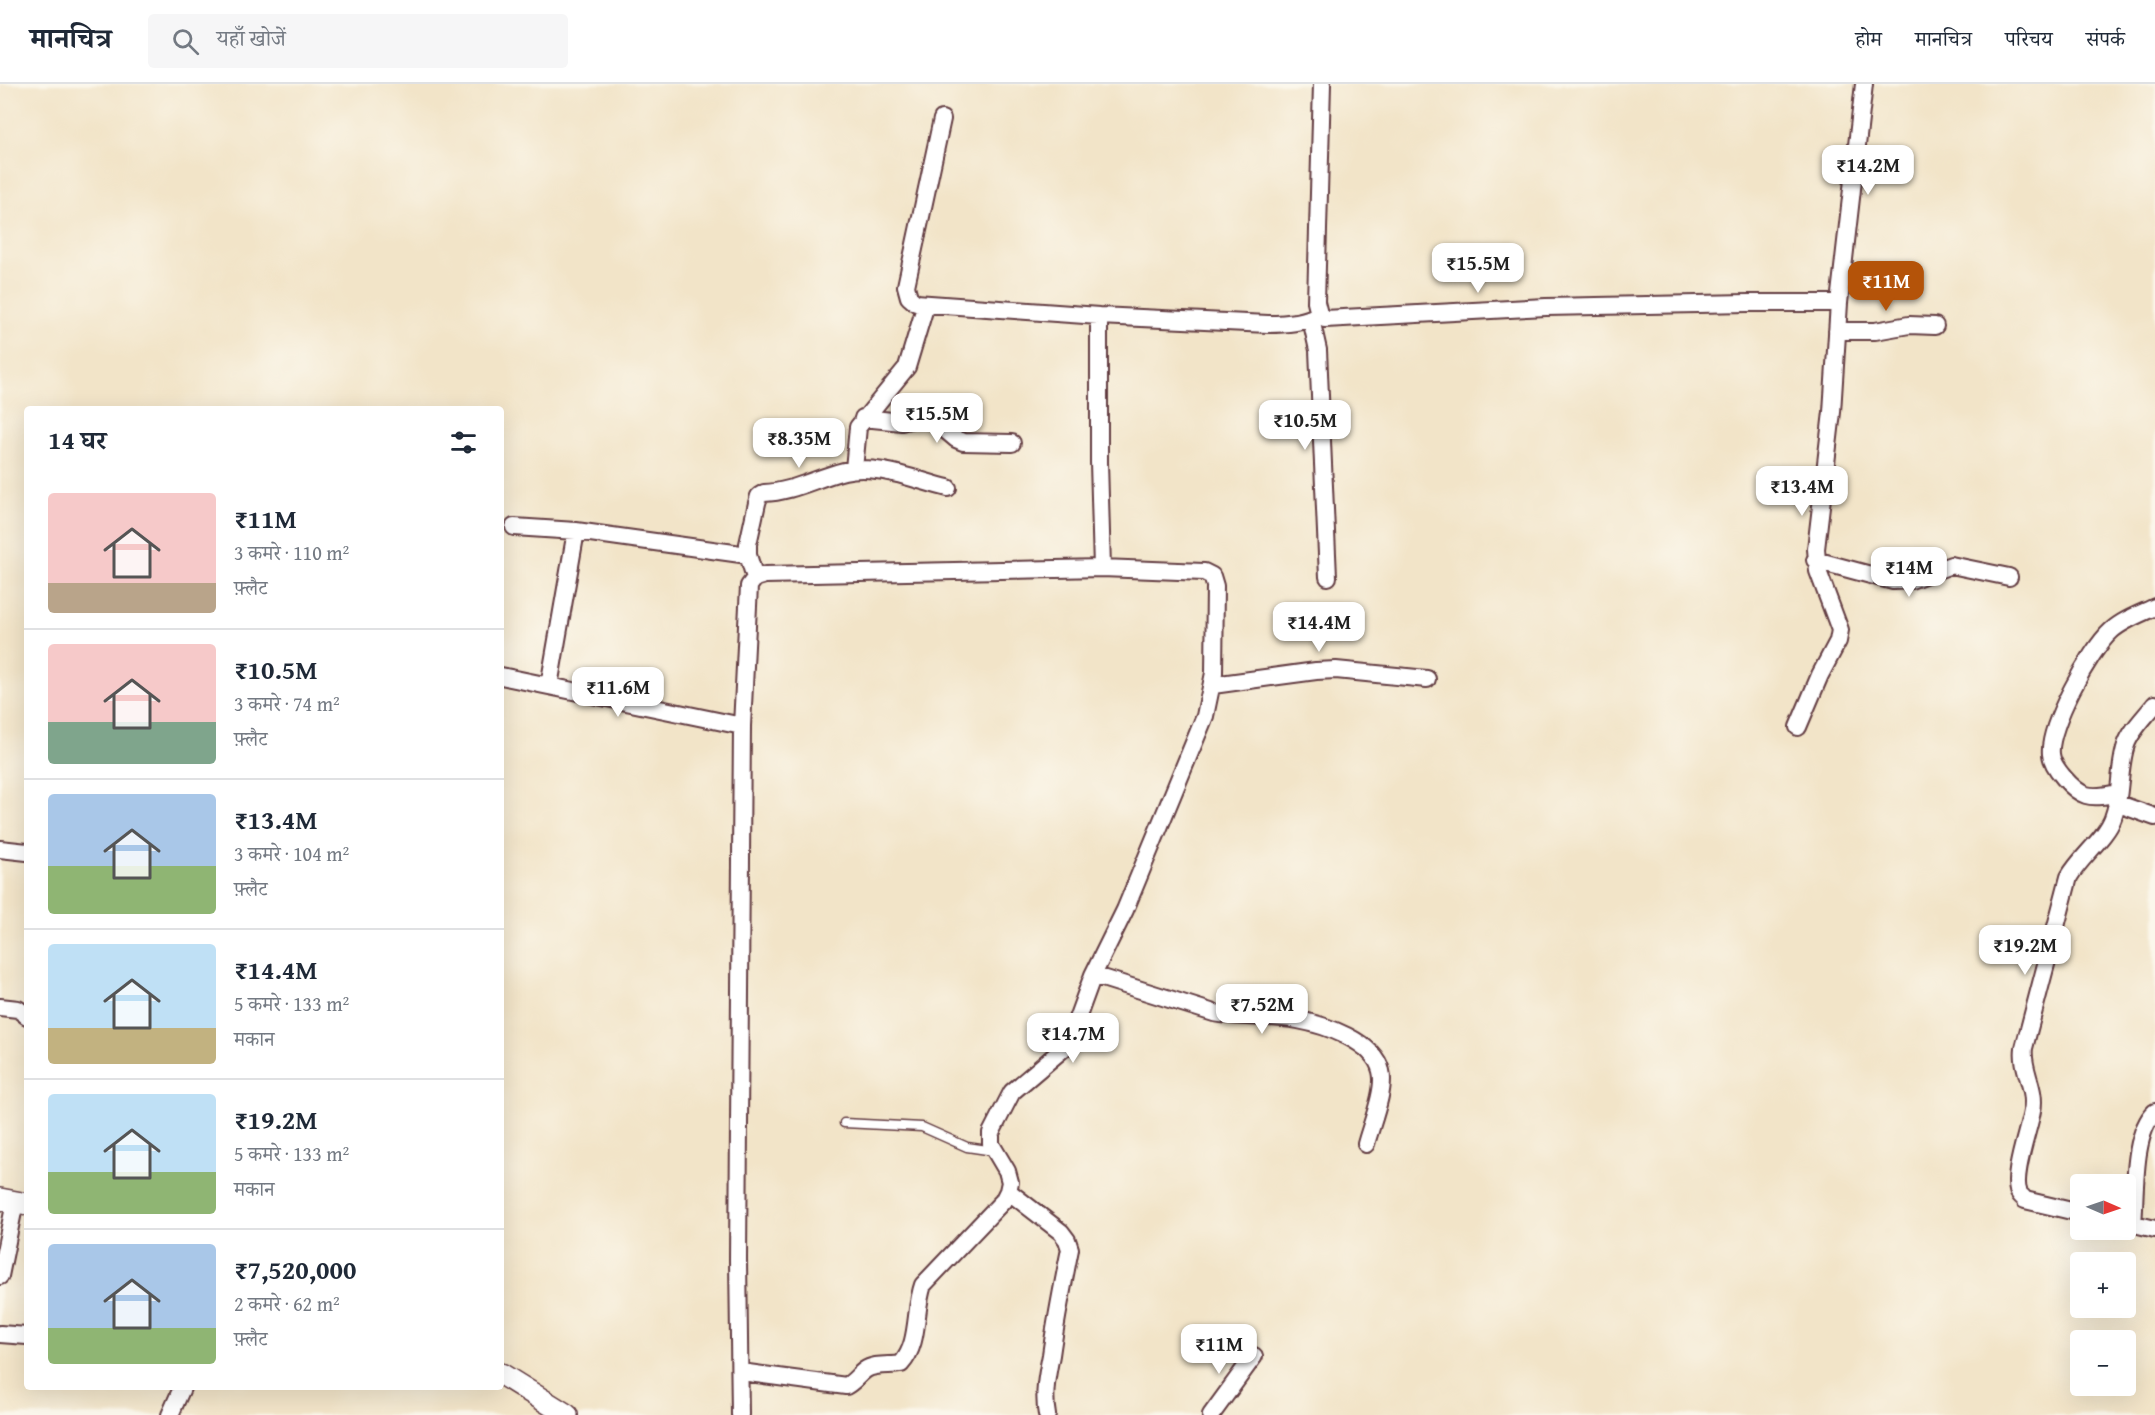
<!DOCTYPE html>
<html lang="hi">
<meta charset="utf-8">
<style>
body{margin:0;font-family:"Gentium Book Plus","Noto Serif Devanagari",serif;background:#f6f6f7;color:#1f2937;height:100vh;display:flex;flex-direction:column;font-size:22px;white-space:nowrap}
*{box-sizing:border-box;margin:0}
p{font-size:20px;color:#747a83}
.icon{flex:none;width:33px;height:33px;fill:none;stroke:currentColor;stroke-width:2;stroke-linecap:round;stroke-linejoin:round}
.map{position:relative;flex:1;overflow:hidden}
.sheet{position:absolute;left:24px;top:322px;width:480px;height:984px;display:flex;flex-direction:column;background:#fff;border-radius:6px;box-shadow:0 6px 24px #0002}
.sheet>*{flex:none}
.needle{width:39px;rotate:92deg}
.fabs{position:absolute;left:2070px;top:1090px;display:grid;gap:12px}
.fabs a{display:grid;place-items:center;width:66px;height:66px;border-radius:6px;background:#fff;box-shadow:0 6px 24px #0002;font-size:30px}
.price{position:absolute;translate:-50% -51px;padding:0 14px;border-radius:12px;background:#fff;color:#222;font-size:20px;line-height:39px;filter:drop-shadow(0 2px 3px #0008)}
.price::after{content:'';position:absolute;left:50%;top:36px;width:18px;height:14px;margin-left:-9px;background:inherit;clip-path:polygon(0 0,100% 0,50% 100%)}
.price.on{background:#b45309;color:#fff}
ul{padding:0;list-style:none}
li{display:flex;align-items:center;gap:18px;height:150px;padding:0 24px}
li+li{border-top:2px solid #e0e1e3}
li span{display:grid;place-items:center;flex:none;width:168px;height:120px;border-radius:6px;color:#555}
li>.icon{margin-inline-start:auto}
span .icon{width:72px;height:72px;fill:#fffc;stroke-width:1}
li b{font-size:26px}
h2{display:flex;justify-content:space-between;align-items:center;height:72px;padding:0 24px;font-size:26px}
header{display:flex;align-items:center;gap:36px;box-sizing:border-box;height:84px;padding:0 30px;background:#fff;border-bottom:2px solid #e0e1e3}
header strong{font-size:28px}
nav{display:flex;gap:33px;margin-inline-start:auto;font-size:21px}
.search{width:420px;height:54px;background:#f6f6f7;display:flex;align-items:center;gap:15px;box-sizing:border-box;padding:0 21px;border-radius:6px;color:#747a83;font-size:22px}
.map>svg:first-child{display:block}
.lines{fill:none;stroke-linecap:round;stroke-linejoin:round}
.service-casing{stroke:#633d43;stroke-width:11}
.minor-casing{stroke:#633d43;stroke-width:20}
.tertiary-casing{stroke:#633d43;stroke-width:24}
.service{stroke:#fff;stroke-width:8}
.minor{stroke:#fff;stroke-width:16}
.tertiary{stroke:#fff;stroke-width:21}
</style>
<header>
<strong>मानचित्र</strong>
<div class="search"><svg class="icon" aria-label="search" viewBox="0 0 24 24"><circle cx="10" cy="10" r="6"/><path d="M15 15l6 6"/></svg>यहाँ खोजें</div>
<nav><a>होम</a><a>मानचित्र</a><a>परिचय</a><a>संपर्क</a></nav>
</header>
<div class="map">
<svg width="2155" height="1331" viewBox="0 0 2155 1331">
<rect width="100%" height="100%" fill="#fbf7ec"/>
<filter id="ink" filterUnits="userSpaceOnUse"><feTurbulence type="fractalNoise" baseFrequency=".0167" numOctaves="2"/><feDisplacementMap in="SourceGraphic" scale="12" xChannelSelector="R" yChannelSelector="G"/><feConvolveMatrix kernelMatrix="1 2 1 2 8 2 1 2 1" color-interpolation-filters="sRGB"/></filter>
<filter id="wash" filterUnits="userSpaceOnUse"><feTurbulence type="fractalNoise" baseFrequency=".008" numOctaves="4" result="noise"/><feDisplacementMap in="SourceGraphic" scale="24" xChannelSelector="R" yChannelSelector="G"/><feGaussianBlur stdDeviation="1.35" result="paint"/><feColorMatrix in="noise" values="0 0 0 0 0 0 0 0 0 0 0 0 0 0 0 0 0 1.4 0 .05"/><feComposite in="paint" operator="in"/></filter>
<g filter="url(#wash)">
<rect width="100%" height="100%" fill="#f2e4c8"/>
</g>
<g filter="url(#ink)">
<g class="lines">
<!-- service casing -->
<g class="service-casing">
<path id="service" d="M844 1039 922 1043 967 1063 994 1067"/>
</g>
<!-- minor casing -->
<g class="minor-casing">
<path id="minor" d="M1322 0 1316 218 1319 230 1325 235 1546 223 1748 219H1839
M942 35 906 202 909 213 916 219 1099 232 1268 240C1285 240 1304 239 1319 230
M1099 232V378L1102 484
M1311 235 1318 266 1328 493
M1837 247H1875L1909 241 1935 242
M863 334 902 338 923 332 930 333 956 355 963 358 1012 359
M854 385 858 343 907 283 926 220
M514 443 576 447 748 471
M1815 476 1893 497 1911 496 1951 481 2009 493
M755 494 748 471V460L757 419 759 412 764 409C792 408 816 394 844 387 877 379 915 396 948 404
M501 592 742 642
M1213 601 1316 587 1336 586 1427 595
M549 602 576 447
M1798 643 1820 591 1838 557 1840 546 1818 487 1816 465 1832 328 1839 219 1864 0
M2118 709C2108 711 2096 714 2086 711 2073 707 2052 683 2051 670 2048 643 2090 566 2111 547 2123 536 2140 530 2155 523
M2116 719 2155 733
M0 765 27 768
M1093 891 1214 929C1242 934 1270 931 1298 936 1325 941 1374 957 1381 987 1386 1005 1371 1041 1366 1060
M0 923 18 925 27 932
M1008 1107 1061 1148 1067 1156 1070 1165C1063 1200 1056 1235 1051 1271 1047 1291 1043 1311 1047 1331
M2080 1129 2025 1116C2025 1115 2019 1110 2019 1109 2011 1093 2029 1046 2032 1027 2037 1004 2021 986 2024 964L2069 793C2080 773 2106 754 2113 734 2122 711 2118 685 2126 661 2131 646 2145 633 2155 620
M2126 1138 2155 1145
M2133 1140C2136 1109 2132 1050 2155 1028
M0 1192 15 1118
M0 1250 27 1252
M170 1331 182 1304
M740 1331 738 1175 742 642 749 502 755 494 765 491 1102 484 1204 488 1212 492 1215 502 1214 589 1205 632 1125 826 1093 891 1070 954 1064 964 1012 1008 991 1049V1060L1007 1087 1010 1098 1008 1107 1003 1117 923 1201C914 1226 920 1260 901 1280 890 1282 874 1279 865 1286 858 1291 854 1298 846 1302L741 1288
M1211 1331 1254 1272"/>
</g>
<!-- tertiary casing -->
<g class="tertiary-casing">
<path id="tertiary" d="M0 1115 27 1120
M501 1290 567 1331"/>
</g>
<!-- service -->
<use href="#service" class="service"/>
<!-- minor -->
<use href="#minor" class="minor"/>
<!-- tertiary -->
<use href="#tertiary" class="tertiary"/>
</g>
</g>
</svg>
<div class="fabs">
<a><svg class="needle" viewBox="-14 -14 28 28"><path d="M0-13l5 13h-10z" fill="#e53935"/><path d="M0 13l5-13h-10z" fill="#747a83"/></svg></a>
<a>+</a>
<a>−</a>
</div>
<b class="price" style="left:1868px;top:112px">₹14.2M</b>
<b class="price" style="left:1478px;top:210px">₹15.5M</b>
<b class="price on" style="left:1886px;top:228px">₹11M</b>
<b class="price" style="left:937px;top:360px">₹15.5M</b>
<b class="price" style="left:1305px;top:367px">₹10.5M</b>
<b class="price" style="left:799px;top:385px">₹8.35M</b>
<b class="price" style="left:1802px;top:433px">₹13.4M</b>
<b class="price" style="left:1909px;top:514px">₹14M</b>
<b class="price" style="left:1319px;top:569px">₹14.4M</b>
<b class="price" style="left:618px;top:634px">₹11.6M</b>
<b class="price" style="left:2025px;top:892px">₹19.2M</b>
<b class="price" style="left:1262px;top:951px">₹7.52M</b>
<b class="price" style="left:1073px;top:980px">₹14.7M</b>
<b class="price" style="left:1219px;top:1291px">₹11M</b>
<section class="sheet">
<h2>14 घर<svg class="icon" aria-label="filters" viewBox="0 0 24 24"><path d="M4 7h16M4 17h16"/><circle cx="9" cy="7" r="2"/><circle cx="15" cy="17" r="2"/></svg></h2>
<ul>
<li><span style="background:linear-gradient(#f6c9c9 75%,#b9a48a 0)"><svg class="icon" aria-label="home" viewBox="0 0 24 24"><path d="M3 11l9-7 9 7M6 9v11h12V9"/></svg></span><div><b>₹11M</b><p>3 कमरे · 110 m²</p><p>फ़्लैट</p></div></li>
<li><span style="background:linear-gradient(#f6c9c9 65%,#7fa58c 0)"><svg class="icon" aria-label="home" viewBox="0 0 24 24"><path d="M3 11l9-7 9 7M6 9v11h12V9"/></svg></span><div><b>₹10.5M</b><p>3 कमरे · 74 m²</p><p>फ़्लैट</p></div></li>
<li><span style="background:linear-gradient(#a9c7e8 60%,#8fb573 0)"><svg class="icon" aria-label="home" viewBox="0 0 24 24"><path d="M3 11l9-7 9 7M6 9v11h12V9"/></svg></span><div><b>₹13.4M</b><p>3 कमरे · 104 m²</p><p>फ़्लैट</p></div></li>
<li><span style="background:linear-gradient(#bfe0f5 70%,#c2b280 0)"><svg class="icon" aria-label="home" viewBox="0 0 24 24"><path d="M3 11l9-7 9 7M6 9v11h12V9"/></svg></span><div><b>₹14.4M</b><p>5 कमरे · 133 m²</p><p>मकान</p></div></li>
<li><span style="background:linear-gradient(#bfe0f5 65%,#8fb573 0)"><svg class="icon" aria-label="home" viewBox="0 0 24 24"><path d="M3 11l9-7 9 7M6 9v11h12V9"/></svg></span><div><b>₹19.2M</b><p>5 कमरे · 133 m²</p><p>मकान</p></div></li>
<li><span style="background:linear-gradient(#a9c7e8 70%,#8fb573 0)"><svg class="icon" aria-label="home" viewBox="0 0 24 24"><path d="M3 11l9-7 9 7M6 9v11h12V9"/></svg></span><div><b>₹7,520,000</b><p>2 कमरे · 62 m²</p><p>फ़्लैट</p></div></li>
</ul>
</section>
</div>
